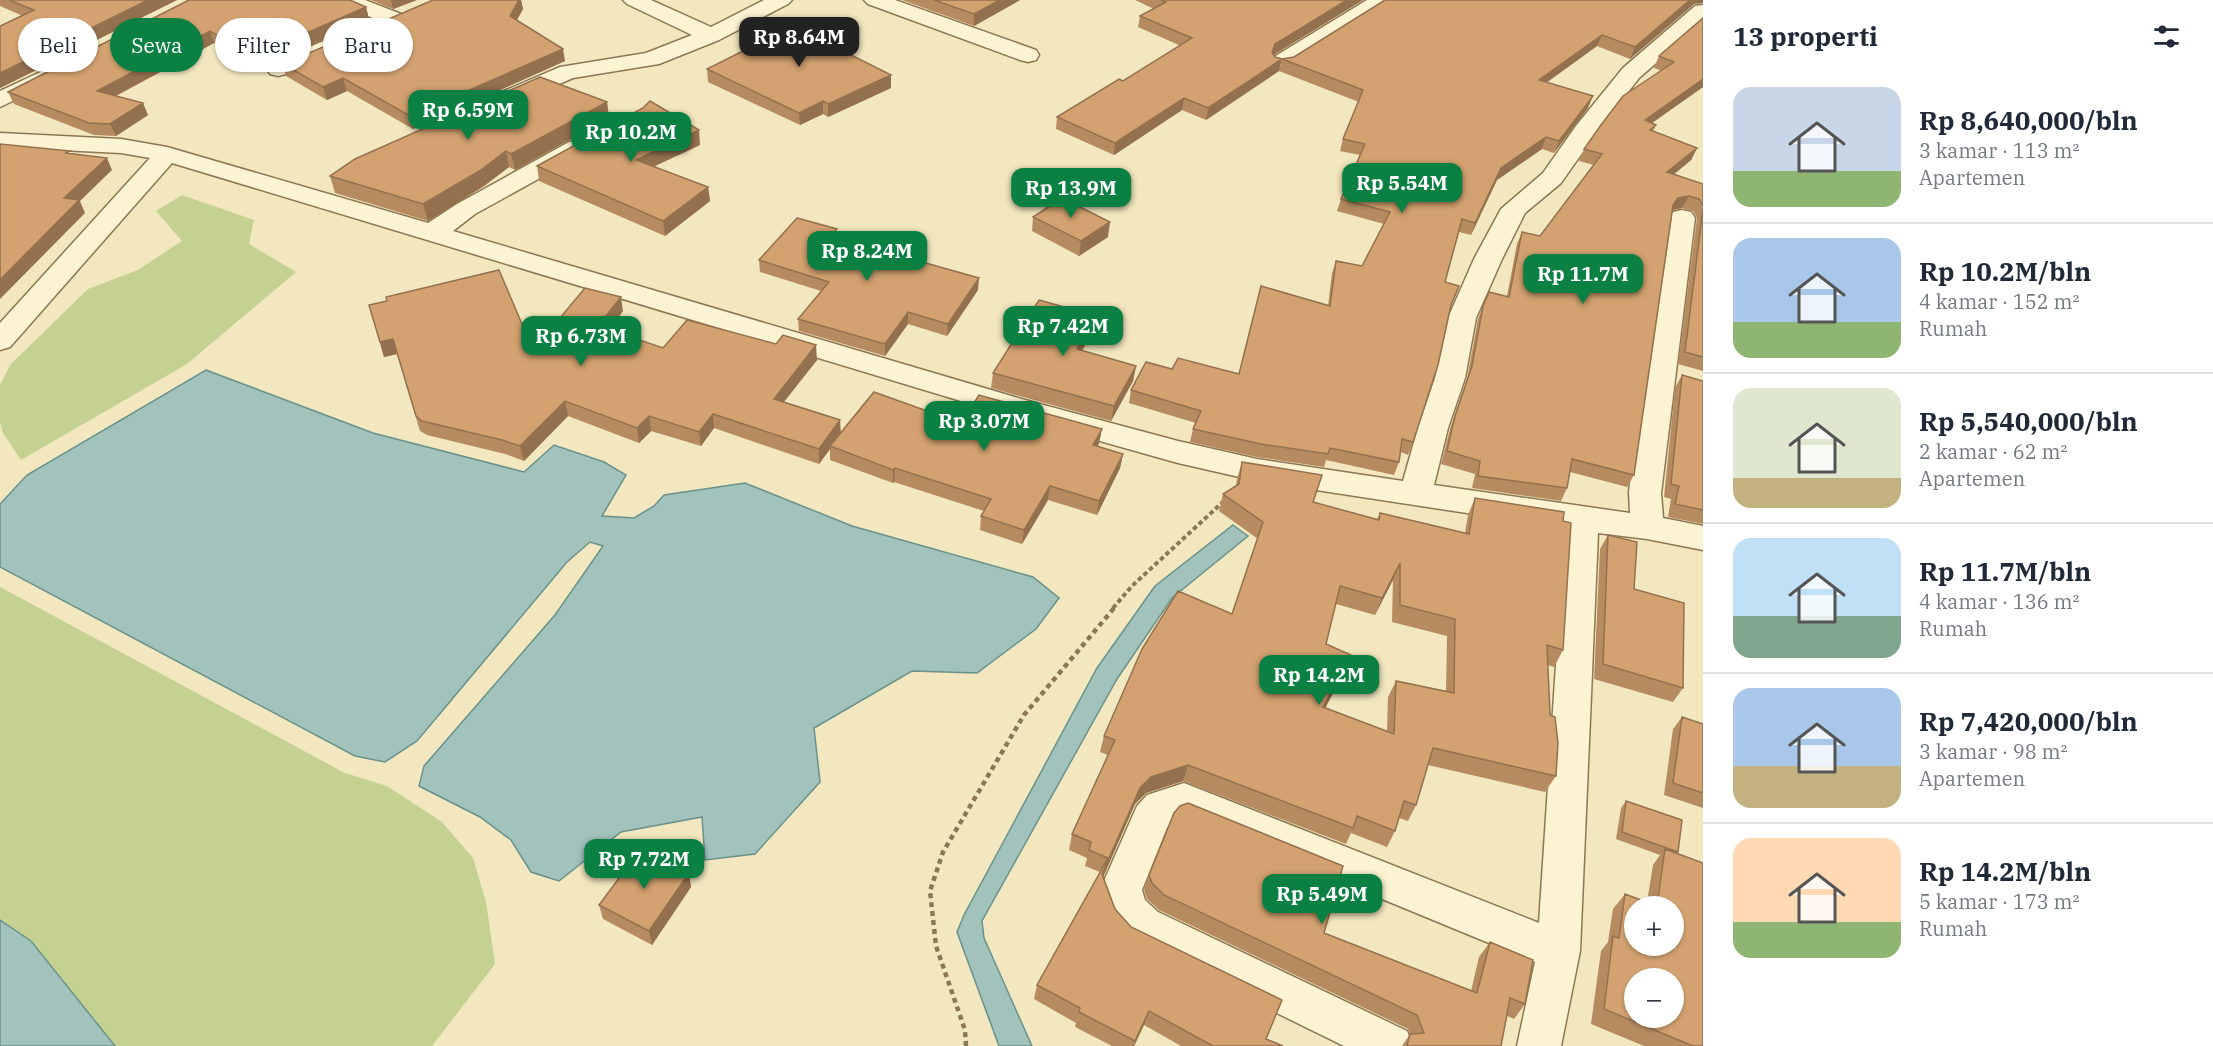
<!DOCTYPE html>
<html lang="id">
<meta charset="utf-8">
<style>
body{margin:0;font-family:"IBM Plex Serif",serif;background:#f6f6f7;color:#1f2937;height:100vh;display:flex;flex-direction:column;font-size:22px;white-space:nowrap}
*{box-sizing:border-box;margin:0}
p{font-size:20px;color:#747a83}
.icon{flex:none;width:33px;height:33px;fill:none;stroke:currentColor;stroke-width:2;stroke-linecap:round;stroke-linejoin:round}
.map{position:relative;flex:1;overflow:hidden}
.details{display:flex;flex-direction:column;background:#fff;width:510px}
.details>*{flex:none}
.banner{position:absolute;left:18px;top:18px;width:570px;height:54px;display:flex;gap:12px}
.fabs{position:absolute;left:1624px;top:896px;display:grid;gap:12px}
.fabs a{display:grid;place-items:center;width:60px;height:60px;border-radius:50%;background:#fff;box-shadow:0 2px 4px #0004;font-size:30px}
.price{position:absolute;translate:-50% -51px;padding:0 14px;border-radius:12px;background:#0b8043;color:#fff;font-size:20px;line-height:39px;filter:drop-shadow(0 2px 3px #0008)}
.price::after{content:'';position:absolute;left:50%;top:36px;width:18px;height:14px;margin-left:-9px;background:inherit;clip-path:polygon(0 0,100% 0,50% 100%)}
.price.on{background:#222;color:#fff}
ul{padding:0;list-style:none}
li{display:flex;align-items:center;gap:18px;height:150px;padding:0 30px}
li+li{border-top:2px solid #e0e1e3}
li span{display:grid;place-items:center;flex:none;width:168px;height:120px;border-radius:18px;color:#555}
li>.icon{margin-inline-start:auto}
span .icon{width:72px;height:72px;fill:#fffc;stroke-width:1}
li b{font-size:26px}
h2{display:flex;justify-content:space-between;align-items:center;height:72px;padding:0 30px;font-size:26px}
.pill{padding:0 21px;border-radius:27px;background:#fff;box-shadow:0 2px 4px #0004;font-size:21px;line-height:54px}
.pill.on{background:#0b8043;color:#fff}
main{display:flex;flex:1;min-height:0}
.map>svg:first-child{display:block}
.green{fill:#c4d191}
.water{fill:#a2c3bc;stroke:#68928b;stroke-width:1.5}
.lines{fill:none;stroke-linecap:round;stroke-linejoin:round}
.minor-casing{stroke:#8c7755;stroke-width:3}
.path-far1{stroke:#8c7755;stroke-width:4;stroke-dasharray:4.5 3;stroke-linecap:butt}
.path{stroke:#8c7755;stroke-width:4.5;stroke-dasharray:5 4;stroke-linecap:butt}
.minor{fill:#fcf3d2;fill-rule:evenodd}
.wall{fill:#b68b60;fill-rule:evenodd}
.shaded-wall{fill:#94714e}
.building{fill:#d4a270;stroke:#94714e;stroke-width:1.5;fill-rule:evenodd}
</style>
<main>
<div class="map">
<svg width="1703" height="1046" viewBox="0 0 1703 1046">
<rect width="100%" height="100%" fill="#f2e7be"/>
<!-- green -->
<path class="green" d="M182 195 254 220 249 244 296 272 187 364 21 460 3 433 0 422V385L11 364 88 289 138 270 182 241 156 211Z
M0 587 345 773 387 786 442 822 473 858 486 902 495 964 432 1046H115L31 941 0 920Z"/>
<!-- water -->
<path class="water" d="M206 370 373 433 524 472 554 445 604 462 626 475 602 516 634 518 654 506 664 495 745 483 852 526 1033 577 1059 598 1036 629 977 673 912 671 814 728 820 782 755 854 705 860 702 817 621 832 559 881 531 872 511 840 480 817 419 786 424 766 555 615 603 546 590 542 567 562 417 741 385 762 355 756 0 567V504L27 475Z
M1233 525 1248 536 1172 598 1117 679 982 921 984 938 1032 1046H999L957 932 964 915 1097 668 1155 586Z
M0 920 31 941 115 1046H0Z"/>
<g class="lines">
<!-- minor casing -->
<g class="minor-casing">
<path id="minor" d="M336 0H365L401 14 404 19 401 24 286 74 278 76 270 74 267 69 270 64 375 19 340 4Z
M623 0H651L711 27 764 0H792L788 4 719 40 659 64 573 78 513 104 505 106 497 104 493 99 497 94 560 67 646 53 692 35 627 4Z
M864 0H895L1036 50 1039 55 1036 60 1028 62 1020 60 868 4Z
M1367 0H1393L1389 4 1290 67 1282 69 1274 67 1271 62 1274 57Z
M1703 5V22L1639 78 1594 136 1561 183 1525 213 1502 259 1476 318 1465 378 1448 428 1434 485 1630 513 1629 493 1633 452 1669 218 1673 212 1682 210 1691 212 1695 218 1661 493 1663 518 1703 526V550L1647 539 1598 533 1580 951 1561 1046H1517L1535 962 1183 817 1174 820 1167 828 1142 890 1145 900 1158 912 1407 1031 1413 1046H1344L1128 940 1113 924 1100 890 1137 806 1147 795 1184 783 1539 923 1565 528 1257 481 1178 463 1004 414 172 163 10 347 0 350V323L150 158 121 153 0 147V133L121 139 167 147 428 223 457 204 569 142 578 140 587 142 590 147 587 152 475 214 453 231 1025 400 1178 441 1257 459 1403 481 1418 428 1435 378 1448 318 1474 259 1501 209 1543 173 1576 126 1623 68 1695 6Z
M49 68 57 70 60 75 57 80 0 107V91Z"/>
</g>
<!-- path-far1 -->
<path class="path-far1" d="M1113 608 1132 586 1224 501"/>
<!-- path -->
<path class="path" d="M966 1046 965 1030 936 946 930 891 943 852 1024 715 1115 607"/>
<!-- minor -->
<use href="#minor" class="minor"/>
</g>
<!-- wall -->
<path class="wall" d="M0 0H177L0 88 23 16 0 6Z
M189 0 366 7 369 19 267 65 263 62 256 66 214 43 116 96 148 115 116 136 94 135 14 104 8 92Z
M371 0H417L393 9Z
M433 0H521L523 9 517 20 565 61 413 129 347 91 327 100 286 76 283 64Z
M902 0H1020L974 26Z
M1135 0H1363L1274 55 1279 71 1206 120 1182 110 1114 155 1056 129 1057 117 1123 81 1181 46 1138 27 1140 16 1154 9Z
M1703 0V3L1694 4 1630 59 1597 46 1547 82 1588 108 1554 153 1542 149 1497 180 1471 235 1459 232 1445 282 1459 286 1450 308 1413 442 1408 455 1401 452 1399 462 1394 475 1326 460 1324 467 1257 457 1190 442 1193 429 1196 423 1129 403 1131 390 1172 369 1239 374 1328 306 1332 273 1336 261 1362 266 1384 224 1337 211 1341 199 1360 155 1340 151 1343 139 1359 102 1279 71 1282 59Z
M1703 18V87L1652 123 1656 125 1653 131 1697 148 1691 160 1673 175 1703 184V371L1678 364 1697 218 1693 211 1682 208 1673 210 1634 475 1627 487 1570 472 1567 488 1561 501 1472 488 1475 474 1441 464 1450 429 1467 379 1478 319 1483 306 1507 296 1517 244 1522 232 1540 236 1594 165 1579 161 1584 149 1662 71 1654 68 1659 56Z
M844 40 845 52 891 75V88L828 117 823 114 800 125 708 82 707 69 754 46 753 41Z
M607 102 609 118 515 170 509 167 484 186 428 221 335 193 330 176Z
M700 145 654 166 708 187 710 201 665 236 539 181 537 166Z
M1033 217 1108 237 1079 256 1032 231Z
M837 233 911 254V259L978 290 947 336 908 324 885 356 799 331 798 319 821 291 760 272 759 260Z
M369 305 533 350 623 311 609 330 663 348 817 360 784 402 841 433 941 416 967 414 1102 429 1099 443 1098 447 1123 454 1120 468 1097 515 1048 500 1022 544 980 530 981 516 984 511 894 482 893 483 830 460V449L819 464 714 428 701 446 651 431 639 443 568 416 524 461 505 454 427 435 420 431 397 354 384 357Z
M1075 310 1074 315 1093 321 1091 335 1082 351 1136 366 1133 381 1111 421 991 388 993 373Z
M1682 375 1703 381V524L1668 517 1671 499 1664 497 1675 388Z
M1242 462 1313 502 1377 519 1380 513 1465 533 1468 515 1475 498 1563 521V650L1554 667 1548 665 1550 715 1556 776 1545 792 1428 765 1416 805 1408 821 1399 818 1395 831 1387 847 1351 833 1346 844 1183 781 1146 793 1135 804 1103 877 1115 909 1131 927 1266 1039 1283 1046H1181L1144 1025 1134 1046H1112L1075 1027 1076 1023 1034 999 1037 985 1100 872 1085 866 1087 858 1069 850 1072 834 1108 755 1100 752 1104 736 1232 614 1258 539 1219 511 1223 494 1236 486 1237 479ZM1393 580 1392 622 1447 636 1446 691 1396 681 1388 697 1387 731 1325 708 1344 672 1351 655 1326 644 1336 604 1375 615Z
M1608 535 1683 688 1673 702 1594 679 1600 549Z
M1682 717 1703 724V808L1664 795 1673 729Z
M1626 801 1678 852 1677 853 1703 1046H1644L1591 1024 1601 951 1608 942 1613 909 1625 894 1647 902 1653 865 1660 855 1616 839 1621 808Z
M689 873 691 887 652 945 603 919 599 905Z
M1149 875 1324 933 1471 991 1479 957 1490 942 1525 1004 1514 1019 1507 1016 1501 1046H1402L1410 1034 1408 1029 1159 910 1147 899 1144 890Z"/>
<!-- shaded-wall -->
<path class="shaded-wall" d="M148 0H177L0 88V73Z
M391 0H417L393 9Z
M519 0H521L523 9 512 28 510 16Z
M1000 0H1020L974 26V14Z
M1347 0H1363L1273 55 1272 52 1275 44Z
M1690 0H1703V3L1694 4 1630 59 1635 47Z
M366 7 369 19 267 65 263 52Z
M210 31 214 43 102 103 97 91Z
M1602 35 1597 46 1535 91 1539 80Z
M844 40 845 52 833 46Z
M563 49 565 61 413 129 410 116Z
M259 50 263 62 256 66 252 53Z
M1282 59 1279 71 1206 120 1208 108Z
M891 75V88L828 117V104Z
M343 78 347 91 327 100 323 87Z
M1703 79V87L1639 132 1645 120Z
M1593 96 1588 108 1554 153 1559 141Z
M1184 98 1182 110 1114 155 1115 143Z
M823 101V114L800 125 799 113Z
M607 102 609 118 515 170 511 154Z
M143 103 148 115 116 136 110 124Z
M699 130 700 145 638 174 636 160Z
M1546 137 1542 149 1497 180 1471 235 1475 223 1501 168Z
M1697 148 1691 160 1661 185 1667 172Z
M506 151 509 167 484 186 428 221 423 204Z
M107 158 112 170 80 201 85 213 0 299V280L64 198Z
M708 187 710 201 665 236 663 221Z
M1689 196 1682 208 1673 210V205L1678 198Z
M1110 222 1108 237 1079 256 1081 241Z
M979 278 978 290 947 336 948 324Z
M621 297 623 311 600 341 598 326Z
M908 312V324L885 356V344Z
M1093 321 1091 335 1074 363 1077 349Z
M393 339 397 354 384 357 380 342Z
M816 345 817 360 775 413 774 399Z
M1136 366 1133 381 1111 421 1114 406Z
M565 401 568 416 524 461 520 446Z
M713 414 714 428 701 446 699 432Z
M649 416 651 431 639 443 637 428Z
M840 420 841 435 830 446V449L819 464V449Z
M1102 429 1099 443 1091 459 1093 445Z
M1123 454 1120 468 1097 515 1099 501Z
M895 468 894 482 893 483V470Z
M1050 486 1048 500 1022 544 1024 530Z
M1400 563 1393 580 1375 615 1382 598Z
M1351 655 1344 672 1317 724 1323 707Z
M1188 765 1183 781 1146 793 1135 804 1098 889 1102 874 1140 788 1151 777Z
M689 873 691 887 652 945 649 931Z
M1149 1011 1144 1025 1134 1046H1133Z"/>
<!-- building -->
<path class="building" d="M9 0H148L0 73V26L34 10Z
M189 0H350L366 7 263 52 259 50 252 53 210 31 97 91 143 103 110 124 89 123 8 92Z
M433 0H519L510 16 563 49 410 116 343 78 323 87 283 64Z
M934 0H1000L974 14Z
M1161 0H1347L1275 44 1272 52 1275 57 1282 59 1208 108 1184 98 1115 143 1057 117 1119 79 1123 81 1192 38 1140 16 1166 2Z
M1385 0H1690L1635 47 1602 35 1539 80 1593 96 1559 141 1546 137 1501 168 1475 223 1462 219 1445 282 1459 286 1451 305 1438 365 1413 442 1402 439 1399 462 1330 448 1328 454 1261 444 1193 429 1201 411 1131 390 1146 362 1172 369 1178 358 1239 374 1261 286 1330 306 1336 261 1362 266 1390 212 1341 199 1365 144 1343 139 1363 90 1282 59 1294 57Z
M1703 18V79L1645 120 1656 125 1650 130 1697 148 1667 172 1703 184V205L1699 199 1689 196 1678 198 1673 205 1634 475 1572 459 1567 488 1478 476 1480 461 1447 451 1455 416 1472 366 1483 306 1489 292 1509 297 1522 232 1540 236 1602 154 1584 149 1601 125 1623 96 1674 62 1659 56Z
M797 19 844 40 833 46 891 75 828 104 823 101 799 113 707 69 759 43 753 41Z
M540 77 607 102 511 154 506 151 481 170 423 204 330 176 355 159Z
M650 101 699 130 636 160 708 187 663 221 537 166 643 108Z
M0 144 70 151 66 153 107 158 64 198 79 200 0 280Z
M1062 198 1110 222 1081 241 1033 217Z
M1703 209V357L1685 352Z
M797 218 837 229 834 232 911 254 908 258 979 278 948 324 908 312 885 344 798 319 829 282 759 260Z
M499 270 533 350 585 288 621 297 598 326 663 348 687 320 776 344 783 335 816 345 774 399 840 420 819 449 713 414 699 432 649 416 637 428 565 401 520 446 502 440 422 421 416 416 393 339 380 342 369 305 387 301 386 297Z
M1039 300 1075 310 1072 315 1093 321 1077 349 1136 366 1114 406 993 373Z
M1682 375 1703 381V510L1675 504 1679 486 1671 484Z
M874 392 941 416 946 408 967 414 979 395 1102 429 1093 445 1123 454 1099 501 1050 486 1024 530 981 516 991 499 895 468 893 470 830 446Z
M1242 462 1322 475 1313 502 1379 520 1380 513 1469 534 1475 498 1564 512 1563 521 1571 523 1563 650 1547 645 1550 715 1555 717 1558 743 1556 776 1433 748 1416 805 1404 801 1395 831 1357 816 1353 828 1188 765 1151 777 1140 788 1102 874 1115 909 1131 927 1282 1000 1266 1039 1283 1046H1213L1149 1011 1135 1041 1079 1012 1080 1008 1037 985 1108 858 1089 850 1091 842 1072 834 1115 740 1104 736 1142 649 1178 591 1232 614 1263 522 1223 494 1239 484ZM1400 563V605L1455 619 1454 693 1396 681 1394 734 1323 707 1351 655 1326 644 1340 586 1382 598Z
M1608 535 1637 542 1634 589 1684 603 1683 688 1603 664Z
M1682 717 1703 724V793L1673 783Z
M1626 801 1682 820 1678 852 1622 832Z
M1188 803 1343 866 1324 933 1477 993 1490 942 1533 960 1525 1004 1510 998 1501 1046H1407L1410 1034 1424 1033 1417 1015 1164 895 1152 883 1149 875 1174 813 1180 806Z
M1665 849 1703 863V1046H1693L1604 1009 1613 936 1619 938 1625 894 1657 906ZM1635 906H1674V945H1635ZM1635 978H1674V1017H1635Z
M640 850 689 873 649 931 599 905Z"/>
</svg>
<div class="fabs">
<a>+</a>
<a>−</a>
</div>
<b class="price on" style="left:799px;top:68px">Rp 8.64M</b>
<b class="price" style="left:468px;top:141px">Rp 6.59M</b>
<b class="price" style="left:631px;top:163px">Rp 10.2M</b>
<b class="price" style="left:1402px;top:214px">Rp 5.54M</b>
<b class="price" style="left:1071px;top:219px">Rp 13.9M</b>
<b class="price" style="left:867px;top:282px">Rp 8.24M</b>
<b class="price" style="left:1583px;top:305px">Rp 11.7M</b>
<b class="price" style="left:1063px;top:357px">Rp 7.42M</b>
<b class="price" style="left:581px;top:367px">Rp 6.73M</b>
<b class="price" style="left:984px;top:452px">Rp 3.07M</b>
<b class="price" style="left:1319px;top:706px">Rp 14.2M</b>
<b class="price" style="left:644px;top:890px">Rp 7.72M</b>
<b class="price" style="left:1322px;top:925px">Rp 5.49M</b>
<div class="banner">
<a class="pill">Beli</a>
<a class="pill on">Sewa</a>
<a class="pill">Filter</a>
<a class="pill">Baru</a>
</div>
</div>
<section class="details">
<h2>13 properti<svg class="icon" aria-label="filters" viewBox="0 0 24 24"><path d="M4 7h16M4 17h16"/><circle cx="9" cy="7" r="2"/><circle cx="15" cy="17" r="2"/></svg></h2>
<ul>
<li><span style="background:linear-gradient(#c9d6e8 70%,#8fb573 0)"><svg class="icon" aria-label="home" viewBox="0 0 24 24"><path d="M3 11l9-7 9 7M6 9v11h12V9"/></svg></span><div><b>Rp 8,640,000/bln</b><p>3 kamar · 113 m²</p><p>Apartemen</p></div></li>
<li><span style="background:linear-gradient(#a9c7e8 70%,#8fb573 0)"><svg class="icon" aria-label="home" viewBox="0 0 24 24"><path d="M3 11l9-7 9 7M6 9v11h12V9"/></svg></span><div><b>Rp 10.2M/bln</b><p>4 kamar · 152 m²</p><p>Rumah</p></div></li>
<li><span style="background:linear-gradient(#dfe7d0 75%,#c2b280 0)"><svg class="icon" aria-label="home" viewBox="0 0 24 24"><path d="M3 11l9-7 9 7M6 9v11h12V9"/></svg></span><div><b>Rp 5,540,000/bln</b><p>2 kamar · 62 m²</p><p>Apartemen</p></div></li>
<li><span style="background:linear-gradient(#bfe0f5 65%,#7fa58c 0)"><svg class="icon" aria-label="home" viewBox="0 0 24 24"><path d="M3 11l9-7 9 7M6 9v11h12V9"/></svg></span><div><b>Rp 11.7M/bln</b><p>4 kamar · 136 m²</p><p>Rumah</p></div></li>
<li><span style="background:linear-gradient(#a9c7e8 65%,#c2b280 0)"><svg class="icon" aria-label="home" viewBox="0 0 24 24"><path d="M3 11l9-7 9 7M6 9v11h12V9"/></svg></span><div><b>Rp 7,420,000/bln</b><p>3 kamar · 98 m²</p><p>Apartemen</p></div></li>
<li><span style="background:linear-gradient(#ffd9b3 70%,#8fb573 0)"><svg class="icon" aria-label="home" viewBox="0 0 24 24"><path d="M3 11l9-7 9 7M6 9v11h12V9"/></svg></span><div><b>Rp 14.2M/bln</b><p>5 kamar · 173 m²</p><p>Rumah</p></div></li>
</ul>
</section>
</main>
